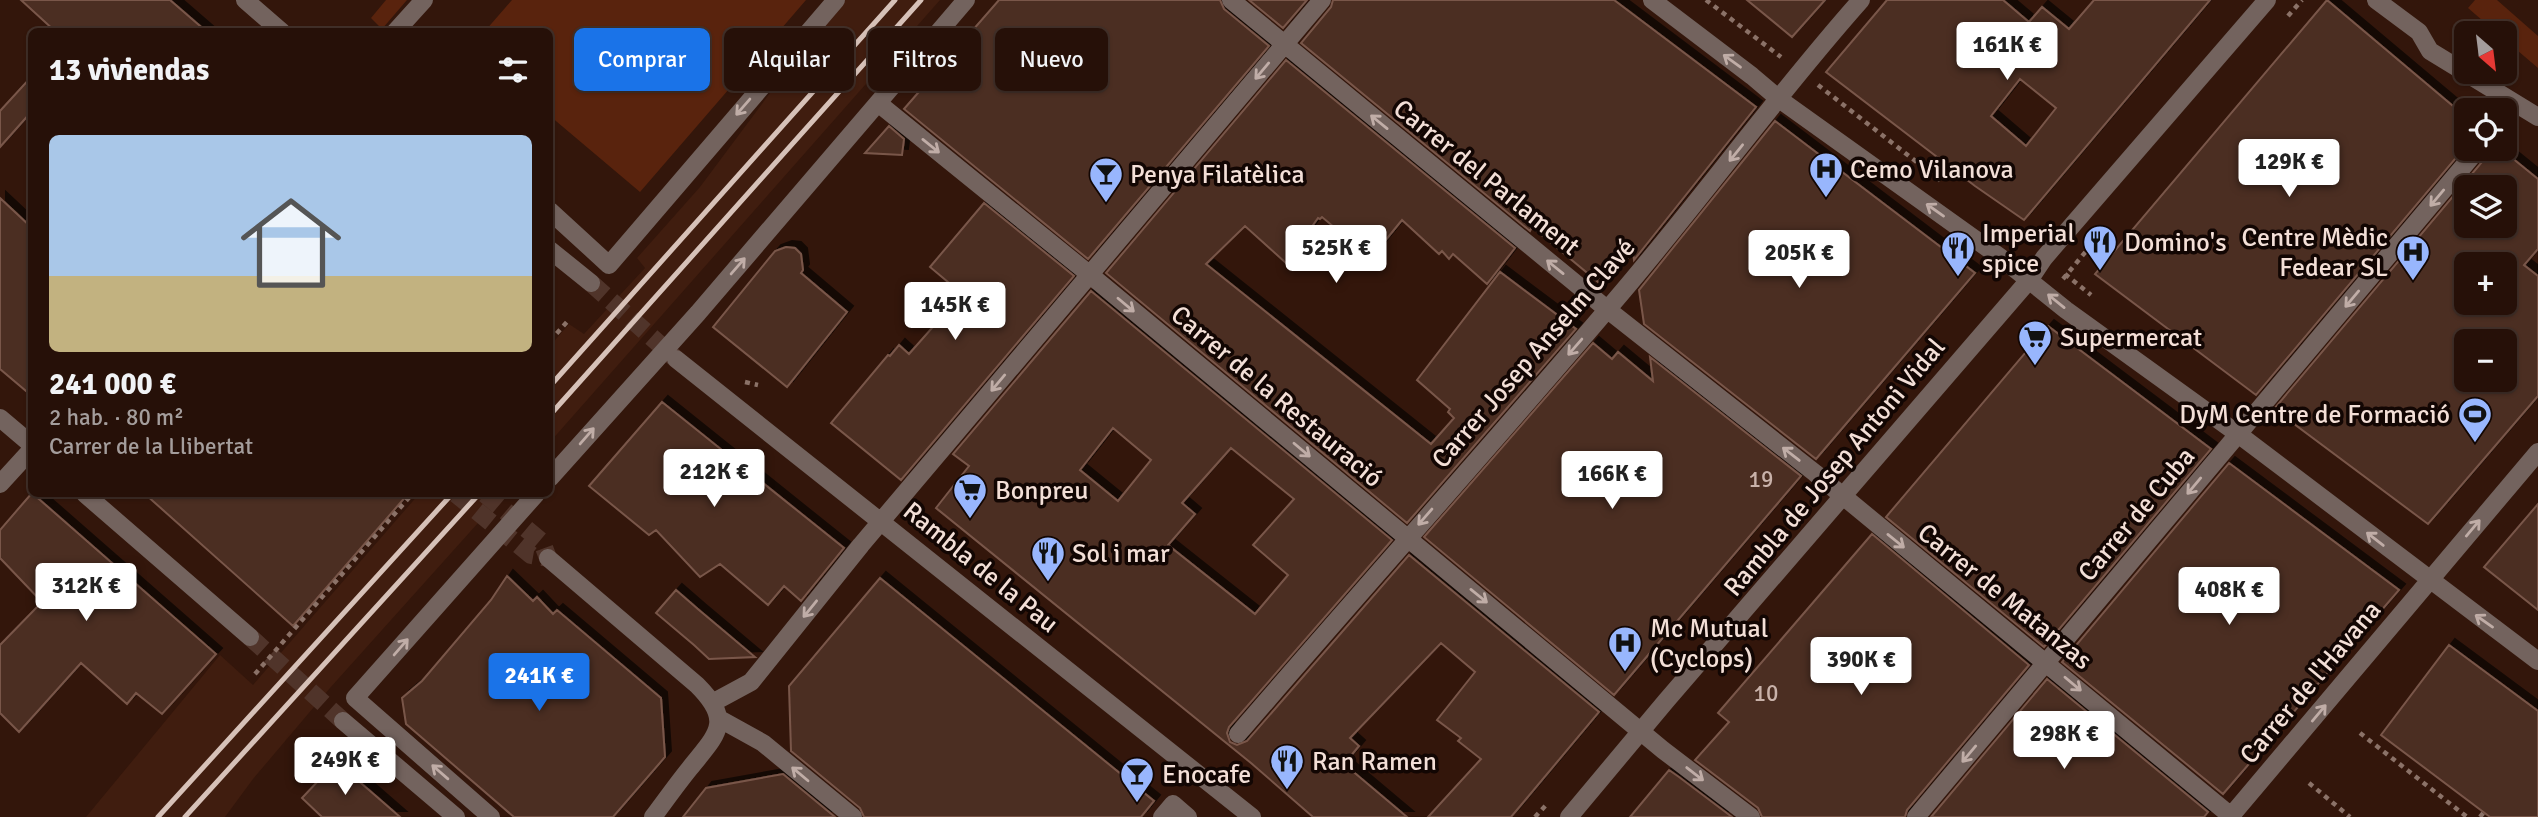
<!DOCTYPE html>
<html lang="es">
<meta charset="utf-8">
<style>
body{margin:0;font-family:Signika,sans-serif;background:#2e1912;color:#f1f3f6;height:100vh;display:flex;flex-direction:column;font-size:26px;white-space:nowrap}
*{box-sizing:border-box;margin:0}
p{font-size:23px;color:#a49d9c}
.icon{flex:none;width:38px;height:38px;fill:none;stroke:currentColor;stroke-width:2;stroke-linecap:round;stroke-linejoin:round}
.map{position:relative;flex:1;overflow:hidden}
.details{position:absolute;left:28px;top:28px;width:525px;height:469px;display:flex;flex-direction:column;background:#261008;border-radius:10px;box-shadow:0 2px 5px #0004,0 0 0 2px #423029}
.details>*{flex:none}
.banner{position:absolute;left:574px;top:28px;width:665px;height:63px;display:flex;gap:14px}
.needle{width:46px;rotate:152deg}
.fabs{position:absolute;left:2454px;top:21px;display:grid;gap:14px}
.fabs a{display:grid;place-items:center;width:63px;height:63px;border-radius:10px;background:#261008;box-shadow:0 2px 5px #0004,0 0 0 2px #423029;font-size:35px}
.price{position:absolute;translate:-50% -60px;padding:0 16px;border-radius:7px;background:#fff;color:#222;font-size:23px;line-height:46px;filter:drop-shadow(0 2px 4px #0008)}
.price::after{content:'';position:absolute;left:50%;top:42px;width:21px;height:16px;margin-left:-10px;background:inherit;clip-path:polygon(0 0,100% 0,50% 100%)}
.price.current{background:#1a73e8;color:#fff}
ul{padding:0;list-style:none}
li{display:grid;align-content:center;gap:14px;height:371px;padding:0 21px}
li span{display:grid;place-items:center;height:217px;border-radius:10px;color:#555}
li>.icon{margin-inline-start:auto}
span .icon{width:126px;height:126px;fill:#fffc;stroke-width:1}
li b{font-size:30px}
h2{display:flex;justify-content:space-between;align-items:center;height:84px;padding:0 21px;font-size:30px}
.tag{padding:0 24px;border-radius:10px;background:#261008;box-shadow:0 2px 5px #0004,0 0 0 2px #423029;font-size:24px;line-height:63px}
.tag.current{background:#1a73e8;color:#fff}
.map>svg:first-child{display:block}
.built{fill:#401d0f}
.green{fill:#59230d}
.building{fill:#4c2d22;stroke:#79574a;stroke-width:2;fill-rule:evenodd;filter:url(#shadow)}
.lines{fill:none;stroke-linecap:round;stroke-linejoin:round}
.minor-tunnel{stroke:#50342a;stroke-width:18;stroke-dasharray:18 9;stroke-linecap:butt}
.path{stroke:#8b7268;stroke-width:4.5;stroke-dasharray:5 5;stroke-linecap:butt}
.minor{stroke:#73635e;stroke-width:18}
.rail{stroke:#d6c1b8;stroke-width:5}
.oneway{stroke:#c0ada7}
.labels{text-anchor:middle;stroke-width:7;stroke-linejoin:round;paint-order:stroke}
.number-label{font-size:23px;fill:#c9b2aa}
.poi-label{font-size:26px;fill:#f3dfd7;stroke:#120603;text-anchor:start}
.street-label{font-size:26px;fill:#f3dfd7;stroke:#120603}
</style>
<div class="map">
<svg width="2538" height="817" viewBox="0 0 2538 817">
<defs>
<filter id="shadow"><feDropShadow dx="6" dy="-6" stdDeviation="0" flood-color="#0009"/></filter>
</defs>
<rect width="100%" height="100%" fill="#33160b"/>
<!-- built -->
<path class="built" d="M843 0H940L550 442V346L569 324 584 334 645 268 637 258 700 187 820 26Z
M419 494H504L330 688 253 779 225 817H86L220 655 253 685Z"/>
<!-- green -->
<path class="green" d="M386 0H407L382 29 371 18Z
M512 0H806L640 192 550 116V32L485 31Z
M2475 0H2497L2538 36V68L2504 39V33H2497L2468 8Z"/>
<!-- building -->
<path class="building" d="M21 0H170L207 32H56Z
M999 0H1220L1224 9 1269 46 1088 259 904 109Z
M1249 0H1307L1283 28Z
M1333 0H1614L1756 107 1634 260 1633 252 1603 286 1532 227 1530 231 1301 43 1331 7Z
M1747 0H1825L1792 37Z
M1887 0H2003L2029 22 2042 7 2069 29 2094 0H2210L2024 220 1975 186 1826 72ZM2020 79 2056 108 2026 146 1991 116Z
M2327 0 2466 117V146L2256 395 2095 274Z
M1286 60 1515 248 1487 284 1453 254 1449 259 1442 251 1439 254 1402 220 1371 258 1322 217 1320 219 1318 218 1286 263 1245 226 1206 264 1431 444 1454 418 1448 412 1450 409 1417 380 1500 272 1576 329 1407 523 1106 273Z
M32 76V111L0 147V111Z
M1775 121 1975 273 1816 459 1644 324 1639 290Z
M889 126 904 139 902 155 865 153Z
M2489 149H2501L2538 179V249L2524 265 2538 276V396L2428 524 2274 409 2487 156ZM2466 187H2504V226H2466ZM2466 264H2504V303H2466ZM2466 341H2504V380H2466Z
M0 198 32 228V396L0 369Z
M984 203 1074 276 901 480 831 423 888 355 890 356 899 345 909 354 947 311 941 305 955 288 930 267Z
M786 247 795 248 801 254 803 270 801 273 847 312 787 387 713 327 775 251Z
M1091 291 1392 540 1229 727 1227 733 1230 742 1237 745 1247 741 1409 555 1599 712 1511 817H1428L1481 759 1458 741 1461 738 1437 720 1475 672 1441 643 1350 738 1359 746 1344 764 1407 817H1313L1251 763 936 508 969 466 953 454ZM1113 428 1151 460 1118 501 1080 470ZM1231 448 1294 499 1253 545 1288 575 1255 614 1168 545 1195 514 1182 503Z
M2048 326 2211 449 2044 647 1886 517Z
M1593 343 1612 359 1618 352 1653 381 1650 357 1801 476 1614 695 1424 537Z
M662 402 844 548 801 601 784 586 768 605 720 564 700 577 656 530 649 535 589 486Z
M2229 463 2399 590 2223 794 2062 662Z
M32 493 216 654 162 714 136 693 127 704 81 663 19 732 0 713V645L42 602 0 558V530Z
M145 494H408L293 626Z
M2538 504V610L2484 567Z
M1872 534 2029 665 1907 810 1905 817H1762L1758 808 1695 760 1729 722 1718 713Z
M507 576 533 601 537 597 553 614 557 610 661 698 665 757 613 817H514L406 724 402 698 422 681 491 600Z
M880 578 1154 801 1141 817H864L860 808 791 751 789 686Z
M676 590 699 610 755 657 709 659 694 645 656 613Z
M2449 645 2538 711V817H2490L2381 735Z
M2047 679 2208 812 2204 817H1931Z
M336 762 369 790 400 817H322L302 798Z
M1669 770 1679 777 1732 817H1630Z
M783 774 835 817H683L706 788Z"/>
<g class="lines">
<!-- minor-tunnel -->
<path class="minor-tunnel" d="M591 283 676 359
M456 494 531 555 548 558
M485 494 542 542 548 558
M250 637 343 721"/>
<!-- path -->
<path class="path" d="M1706 0 1781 57
M2288 16 2302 0
M1818 85 1941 181
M2065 274 2091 295
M2063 279 2102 232
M550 341 567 322
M745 382 758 385
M255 674 412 494
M2360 733 2467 817
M2309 783 2350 817
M1535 817 1547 804
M2480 817 2484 812"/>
<!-- minor -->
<path class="minor" d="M245 0 282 32
M1231 0 1608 310 1815 473 2231 816
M1652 0 1752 76 1779 99 2000 257 2066 310 2238 434 2538 661
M2376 0 2419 32 2430 51 2538 117
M395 32 424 0
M878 103 1089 274 1663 750 1751 817
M550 211 609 265 836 0
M550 250 591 283
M676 359 1252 817
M0 418 32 445
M550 478 698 313 966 0
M0 484 32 449
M85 494 250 637
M548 558 697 685C734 722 717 734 690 768 677 784 665 801 653 817
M714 702 751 682 861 545 1322 0
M718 718 763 743 853 817
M343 721 456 817
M1238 734C1360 592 1485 453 1606 311 1694 210 1772 100 1861 0
M491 817 355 698 536 494
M1162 817 1173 804 1188 817
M1569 817 1666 701 2030 279 2044 258 2267 0
M1916 817 2478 149
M2230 817 2538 452"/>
<!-- rail -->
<path class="rail" d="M550 386 895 0
M550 415 921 0
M158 817 452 494
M185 817 479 494"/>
</g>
<!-- one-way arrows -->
<defs><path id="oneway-shaft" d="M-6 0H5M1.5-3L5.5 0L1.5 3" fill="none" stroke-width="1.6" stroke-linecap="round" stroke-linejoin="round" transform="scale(1.75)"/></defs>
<g class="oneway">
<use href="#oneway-shaft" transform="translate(1732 61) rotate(-144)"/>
<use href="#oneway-shaft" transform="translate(1262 71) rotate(130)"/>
<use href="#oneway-shaft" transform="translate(743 107) rotate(131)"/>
<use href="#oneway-shaft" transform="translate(1379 122) rotate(-141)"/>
<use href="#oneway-shaft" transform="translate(931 146) rotate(39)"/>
<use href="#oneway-shaft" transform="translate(1736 153) rotate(129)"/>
<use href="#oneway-shaft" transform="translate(2437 198) rotate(130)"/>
<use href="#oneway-shaft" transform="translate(1935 210) rotate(-145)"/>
<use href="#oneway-shaft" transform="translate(738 266) rotate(-49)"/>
<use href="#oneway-shaft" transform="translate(1555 267) rotate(-141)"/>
<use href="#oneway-shaft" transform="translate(2352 299) rotate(130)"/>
<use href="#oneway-shaft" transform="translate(2056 301) rotate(-141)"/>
<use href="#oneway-shaft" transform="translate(1126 305) rotate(40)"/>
<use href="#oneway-shaft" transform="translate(1575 347) rotate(131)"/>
<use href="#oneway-shaft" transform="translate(998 383) rotate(130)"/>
<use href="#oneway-shaft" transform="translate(587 436) rotate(-49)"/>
<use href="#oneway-shaft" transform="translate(1302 450) rotate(40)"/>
<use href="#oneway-shaft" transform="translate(1791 454) rotate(-142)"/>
<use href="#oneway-shaft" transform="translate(2194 486) rotate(130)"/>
<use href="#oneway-shaft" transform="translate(1425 517) rotate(131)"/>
<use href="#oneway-shaft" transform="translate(2473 528) rotate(-50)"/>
<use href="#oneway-shaft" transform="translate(2375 539) rotate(-142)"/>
<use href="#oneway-shaft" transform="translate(1896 541) rotate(39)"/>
<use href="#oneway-shaft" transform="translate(1479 596) rotate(39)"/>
<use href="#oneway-shaft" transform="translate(810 609) rotate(129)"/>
<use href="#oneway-shaft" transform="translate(2484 621) rotate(-145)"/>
<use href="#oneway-shaft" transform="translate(401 647) rotate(-49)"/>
<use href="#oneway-shaft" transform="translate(2073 684) rotate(40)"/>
<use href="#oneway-shaft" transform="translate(2319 713) rotate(-50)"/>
<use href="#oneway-shaft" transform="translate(1969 754) rotate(130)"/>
<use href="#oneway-shaft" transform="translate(440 772) rotate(-139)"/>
<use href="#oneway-shaft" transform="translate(800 774) rotate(-140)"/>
<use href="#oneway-shaft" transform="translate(1695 774) rotate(38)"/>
</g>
<!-- icons -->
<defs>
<g id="hospital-pin" transform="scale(1.75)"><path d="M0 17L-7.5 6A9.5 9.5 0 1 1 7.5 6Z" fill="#98b6fd" stroke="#120603"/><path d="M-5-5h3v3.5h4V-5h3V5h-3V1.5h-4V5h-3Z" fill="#111"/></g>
<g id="bar-pin" transform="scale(1.75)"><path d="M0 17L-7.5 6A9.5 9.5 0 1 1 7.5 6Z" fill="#98b6fd" stroke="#120603"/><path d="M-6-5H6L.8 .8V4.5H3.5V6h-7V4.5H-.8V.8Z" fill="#111"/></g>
<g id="restaurant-pin" transform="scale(1.75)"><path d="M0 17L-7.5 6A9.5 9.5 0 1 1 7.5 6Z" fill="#98b6fd" stroke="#120603"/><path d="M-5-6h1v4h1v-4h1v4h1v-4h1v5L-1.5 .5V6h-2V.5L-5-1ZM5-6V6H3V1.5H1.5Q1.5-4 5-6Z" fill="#111"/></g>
<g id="supermarket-pin" transform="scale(1.75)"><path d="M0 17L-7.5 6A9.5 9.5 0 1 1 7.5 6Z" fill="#98b6fd" stroke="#120603"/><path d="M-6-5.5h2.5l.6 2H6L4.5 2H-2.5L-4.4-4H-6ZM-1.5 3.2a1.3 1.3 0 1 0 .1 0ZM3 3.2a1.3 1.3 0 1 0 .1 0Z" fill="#111"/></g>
<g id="stadium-pin" transform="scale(1.75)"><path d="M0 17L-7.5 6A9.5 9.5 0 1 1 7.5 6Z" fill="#98b6fd" stroke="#120603"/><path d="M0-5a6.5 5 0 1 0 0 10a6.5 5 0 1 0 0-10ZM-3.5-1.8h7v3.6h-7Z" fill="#111"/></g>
</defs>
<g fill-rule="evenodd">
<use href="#hospital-pin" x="1826" y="169"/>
<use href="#bar-pin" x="1106" y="174"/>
<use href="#restaurant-pin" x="2100" y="242"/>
<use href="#restaurant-pin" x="1958" y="248"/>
<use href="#hospital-pin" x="2413" y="252"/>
<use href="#supermarket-pin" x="2035" y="337"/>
<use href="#stadium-pin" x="2475" y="414"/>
<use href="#supermarket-pin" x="970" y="490"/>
<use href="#restaurant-pin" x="1048" y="553"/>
<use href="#hospital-pin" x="1625" y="643"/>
<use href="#restaurant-pin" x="1287" y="761"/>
<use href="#bar-pin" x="1137" y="774"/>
</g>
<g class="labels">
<!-- number labels -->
<g class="number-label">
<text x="1761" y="487">19</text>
<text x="1766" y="701">10</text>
</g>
<!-- poi labels -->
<g class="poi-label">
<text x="1850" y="178">Cemo Vilanova</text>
<text x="1130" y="183">Penya Filatèlica</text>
<text x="1982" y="242">Imperial<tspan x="1982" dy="30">spice</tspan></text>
<text x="2388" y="246" text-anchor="end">Centre Mèdic<tspan x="2388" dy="30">Fedear SL</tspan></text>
<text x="2124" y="251">Domino's</text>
<text x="2060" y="346">Supermercat</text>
<text x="2450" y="423" text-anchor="end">DyM Centre de Formació</text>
<text x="995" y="499">Bonpreu</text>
<text x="1072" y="562">Sol i mar</text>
<text x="1650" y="637">Mc Mutual<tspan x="1650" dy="30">(Cyclops)</tspan></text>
<text x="1312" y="770">Ran Ramen</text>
<text x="1162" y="783">Enocafe</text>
</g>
<!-- street labels -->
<g class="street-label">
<text transform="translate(1487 177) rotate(39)" y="9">Carrer del Parlament</text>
<text transform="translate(1533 353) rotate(-49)" y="9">Carrer Josep Anselm Clavé</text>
<text transform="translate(1277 396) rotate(40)" y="9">Carrer de la Restauració</text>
<text transform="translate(1834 467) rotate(-50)" y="9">Rambla de Josep Antoni Vidal</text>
<text transform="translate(2136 514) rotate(-50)" y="9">Carrer de Cuba</text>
<text transform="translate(981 567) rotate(39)" y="9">Rambla de la Pau</text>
<text transform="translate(2005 596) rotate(39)" y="9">Carrer de Matanzas</text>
<text transform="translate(2310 682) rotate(-50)" y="9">Carrer de l'Havana</text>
</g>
</g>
</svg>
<div class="fabs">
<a><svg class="needle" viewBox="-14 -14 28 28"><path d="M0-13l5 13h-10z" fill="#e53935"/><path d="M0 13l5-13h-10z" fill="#a49d9c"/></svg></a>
<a><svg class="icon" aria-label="locate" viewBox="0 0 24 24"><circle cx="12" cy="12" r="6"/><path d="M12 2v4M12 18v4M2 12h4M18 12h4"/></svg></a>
<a><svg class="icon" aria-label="layers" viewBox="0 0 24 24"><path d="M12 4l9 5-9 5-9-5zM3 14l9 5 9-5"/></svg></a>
<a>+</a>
<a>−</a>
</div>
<b class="price" style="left:2007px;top:82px">161K €</b>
<b class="price" style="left:2289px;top:199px">129K €</b>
<b class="price" style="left:1336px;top:285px">525K €</b>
<b class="price" style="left:1799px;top:290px">205K €</b>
<b class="price" style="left:955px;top:342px">145K €</b>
<b class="price" style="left:714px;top:509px">212K €</b>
<b class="price" style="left:1612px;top:511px">166K €</b>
<b class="price" style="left:86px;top:623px">312K €</b>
<b class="price" style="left:2229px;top:627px">408K €</b>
<b class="price" style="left:1861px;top:697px">390K €</b>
<b class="price current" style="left:539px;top:713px">241K €</b>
<b class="price" style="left:2064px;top:771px">298K €</b>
<b class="price" style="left:345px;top:797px">249K €</b>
<div class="banner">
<a class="tag current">Comprar</a>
<a class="tag">Alquilar</a>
<a class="tag">Filtros</a>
<a class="tag">Nuevo</a>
</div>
<section class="details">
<h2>13 viviendas<svg class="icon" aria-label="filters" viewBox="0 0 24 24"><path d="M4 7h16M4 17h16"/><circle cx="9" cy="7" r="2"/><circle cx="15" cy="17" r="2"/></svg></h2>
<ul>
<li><span style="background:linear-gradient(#a9c7e8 65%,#c2b280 0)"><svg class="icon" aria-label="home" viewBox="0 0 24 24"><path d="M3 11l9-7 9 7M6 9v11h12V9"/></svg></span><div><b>241 000 €</b><p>2 hab. · 80 m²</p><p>Carrer de la Llibertat</p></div></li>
</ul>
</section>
</div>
